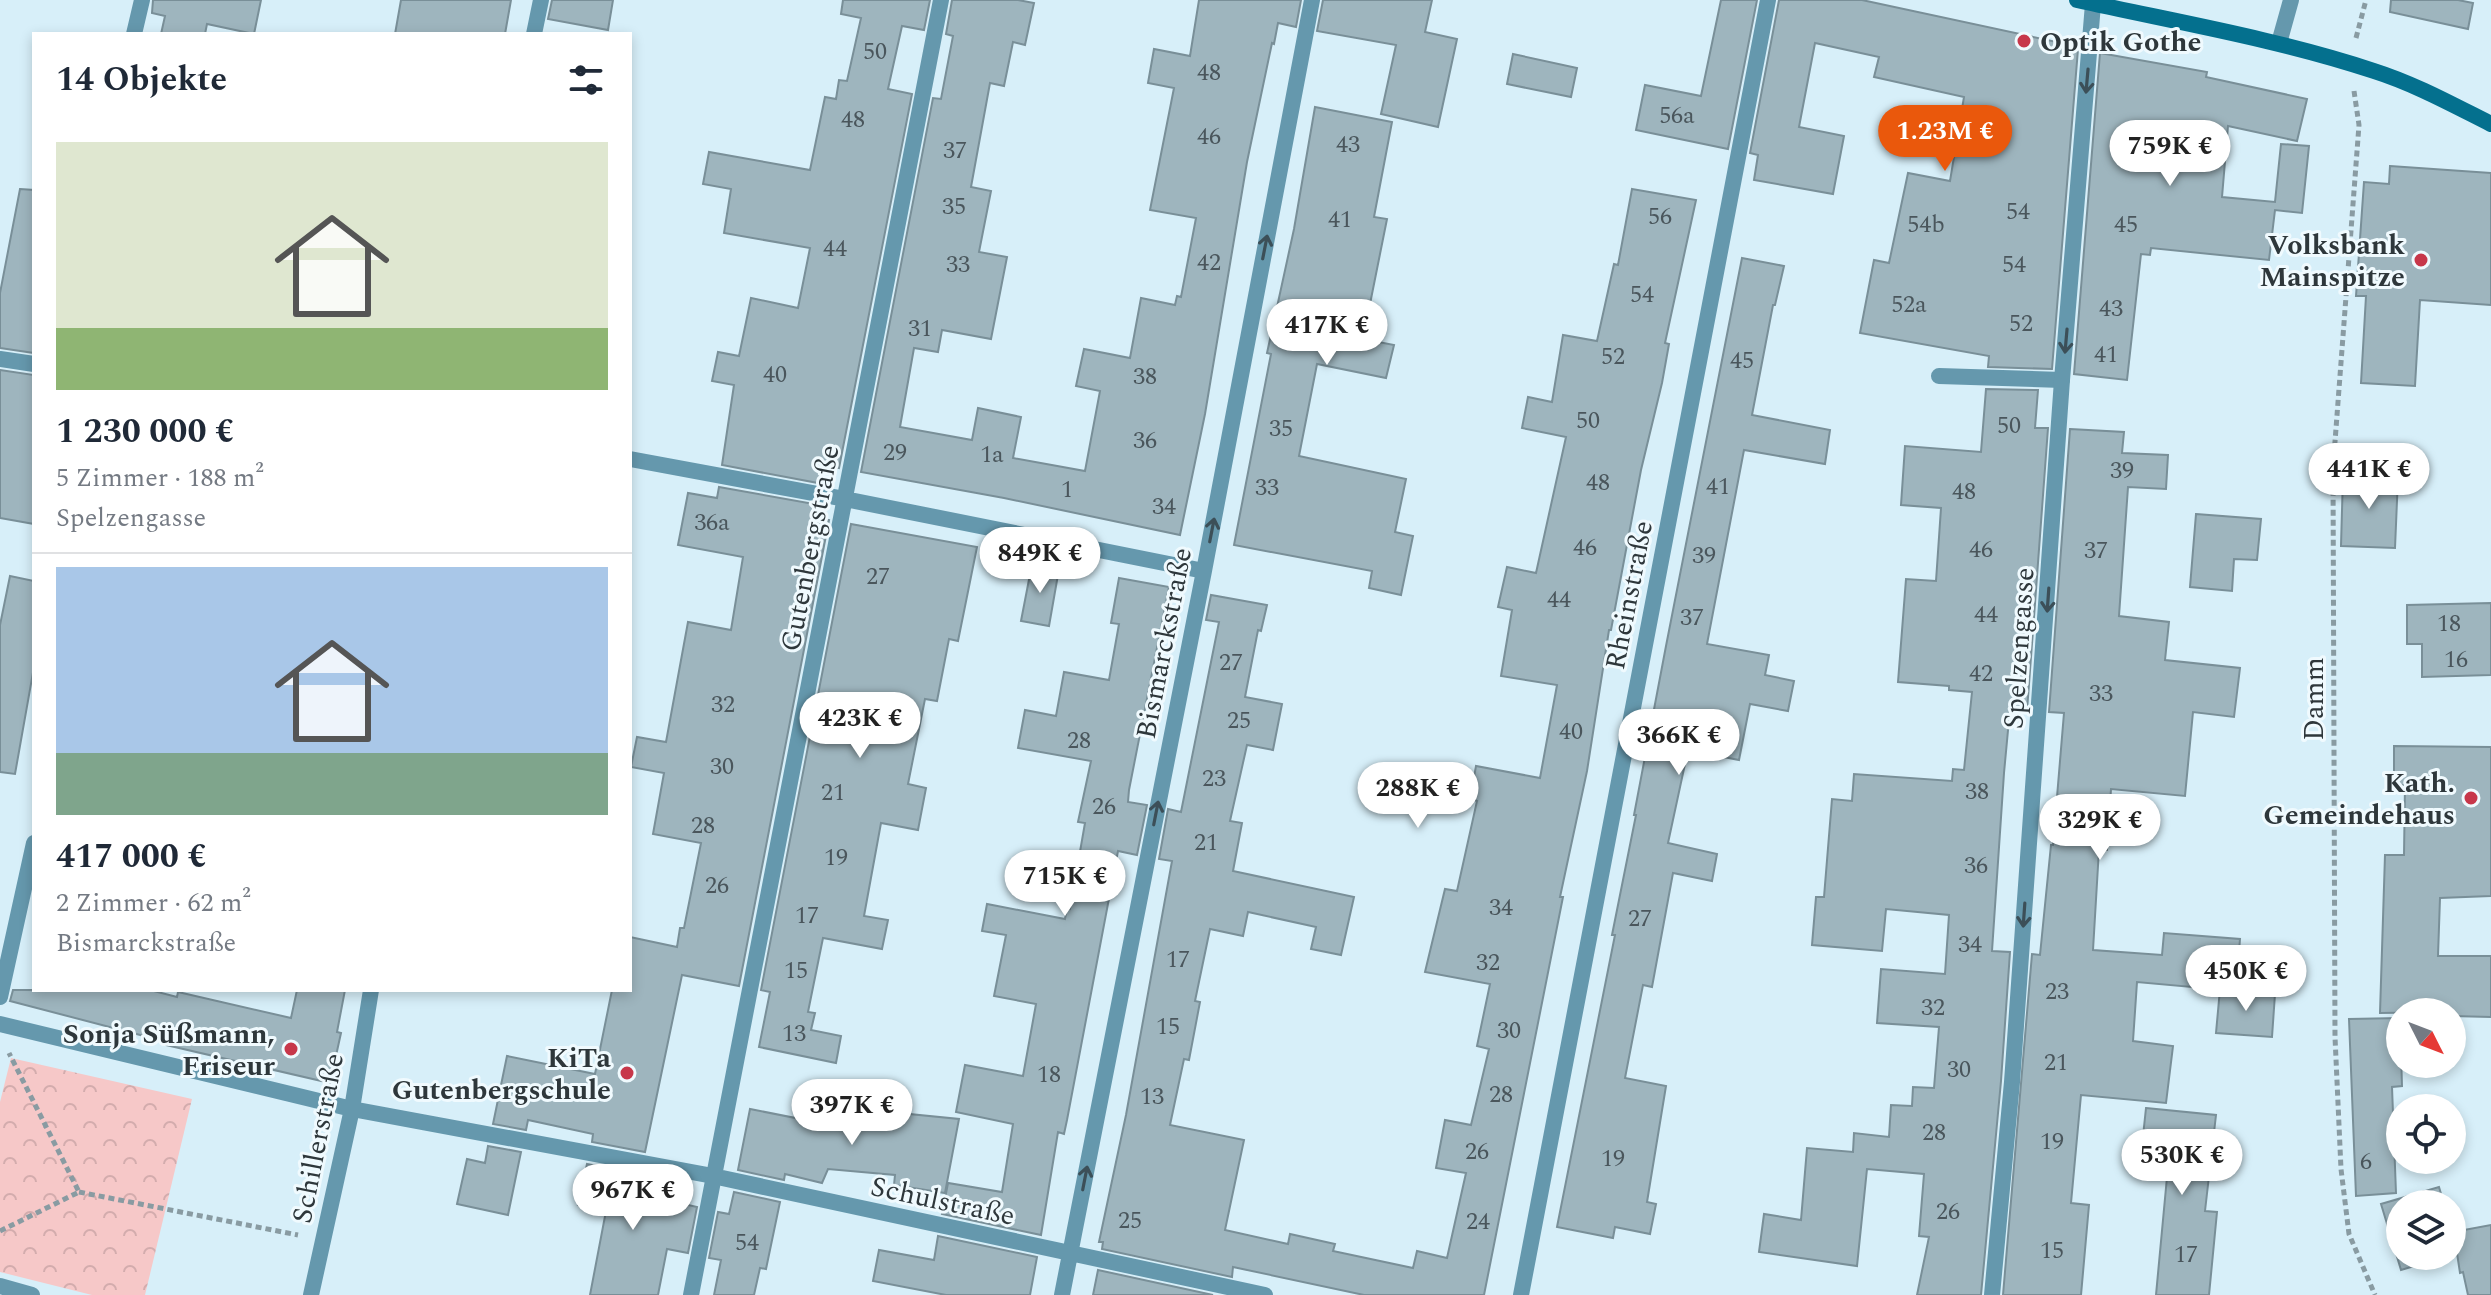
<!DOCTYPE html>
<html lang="de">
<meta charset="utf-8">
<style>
body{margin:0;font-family:Spectral,serif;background:#f2f2f3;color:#1f2937;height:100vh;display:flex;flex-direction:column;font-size:30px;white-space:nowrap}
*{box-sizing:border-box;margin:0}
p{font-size:26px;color:#747a83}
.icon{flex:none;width:44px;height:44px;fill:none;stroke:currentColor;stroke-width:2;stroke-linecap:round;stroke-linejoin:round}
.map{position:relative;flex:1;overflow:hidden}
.details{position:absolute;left:32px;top:32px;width:600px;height:960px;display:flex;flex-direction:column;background:#fff;border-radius:0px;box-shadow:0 4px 12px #0003}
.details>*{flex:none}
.needle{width:52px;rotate:132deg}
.controls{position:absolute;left:2386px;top:998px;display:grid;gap:16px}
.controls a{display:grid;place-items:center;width:80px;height:80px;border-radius:50%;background:#fff;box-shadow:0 4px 12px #0003;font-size:40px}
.price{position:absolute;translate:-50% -68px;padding:0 18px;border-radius:28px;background:#fff;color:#222;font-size:26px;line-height:52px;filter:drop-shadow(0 2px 4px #0008)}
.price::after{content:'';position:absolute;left:50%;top:48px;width:24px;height:18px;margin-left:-12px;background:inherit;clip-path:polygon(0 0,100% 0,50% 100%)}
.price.active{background:#ea580c;color:#fff}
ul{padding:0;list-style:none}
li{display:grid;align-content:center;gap:16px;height:424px;padding:0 24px}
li+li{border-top:2px solid #e0e1e3}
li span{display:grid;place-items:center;height:248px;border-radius:0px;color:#555}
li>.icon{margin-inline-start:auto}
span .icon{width:144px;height:144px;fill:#fffc;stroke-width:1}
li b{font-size:34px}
h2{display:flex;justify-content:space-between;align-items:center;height:96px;padding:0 24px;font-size:34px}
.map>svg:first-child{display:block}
.park{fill:url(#park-crowns)}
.building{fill:#9eb5be;stroke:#798f98;stroke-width:2}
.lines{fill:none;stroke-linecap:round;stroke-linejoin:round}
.path{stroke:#899ba2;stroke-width:5;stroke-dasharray:6 4;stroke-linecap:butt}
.service{stroke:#6598ad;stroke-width:16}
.minor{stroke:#6598ad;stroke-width:16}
.secondary{stroke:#04708e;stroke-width:16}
.oneway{stroke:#3c4f58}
.poi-dot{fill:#c7374a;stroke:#f0fafe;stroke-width:3}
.labels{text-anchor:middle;stroke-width:6;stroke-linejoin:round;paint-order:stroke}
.number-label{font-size:24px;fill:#4a565c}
.poi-label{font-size:28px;font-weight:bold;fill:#2e373b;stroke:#f0fafe;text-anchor:end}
.street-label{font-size:28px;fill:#2e373b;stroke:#f0fafe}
</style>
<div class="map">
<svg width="2491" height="1295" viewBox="0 0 2491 1295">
<defs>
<pattern id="park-crowns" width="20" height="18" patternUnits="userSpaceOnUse" patternTransform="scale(2)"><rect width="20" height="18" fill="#f6c8c8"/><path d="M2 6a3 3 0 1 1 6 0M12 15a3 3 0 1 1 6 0" fill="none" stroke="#d3acad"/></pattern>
</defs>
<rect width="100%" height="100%" fill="#d7eff9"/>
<!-- park -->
<path class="park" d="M11 1058 192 1099 145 1295H92L0 1272V1102Z"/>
<!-- building -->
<path class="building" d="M153 0H261L254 34 207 24 205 34H161L165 16 152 13Z
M401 0H511L505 34H395Z
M552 0H613L608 30 548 19Z
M843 0H930L924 30 902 26 888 89 912 94 839 468 822 465 818 483 722 465 734 385 712 381 718 352 739 356 751 298 798 308 810 248 724 233 731 189 703 184 709 152 810 170 825 97 836 99 839 80 847 81 861 18 841 14Z
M952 0H1018L1034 3 1025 45 1013 42 1004 86 990 83 971 187 991 191 979 252 1007 257 991 339 942 330 938 352 914 348 900 427 972 440 978 408 1021 417 1013 458 1085 471 1100 391 1076 386 1084 349 1130 358 1141 298 1175 305 1177 296 1181 297 1196 218 1150 210 1174 88 1148 83 1154 49 1190 56 1199 0H1301L1296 27 1278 23 1274 44 1272 43 1247 162 1205 414 1180 535 1004 498 861 472 933 98 941 99 953 36 946 34Z
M1323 0H1432L1425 32 1457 39 1438 127 1381 114 1396 45 1317 31Z
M1721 0H1757L1728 149 1636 130 1645 85 1701 96Z
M1779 0H1862L2066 44V47L2078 49 2052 369 1988 367 1989 356 1860 333 1874 260 1889 263 1908 173 1950 181 1964 97 1874 77 1879 57 1815 43 1799 127 1844 136 1833 194 1754 180 1758 155 1750 153Z
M2391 0H2458L2473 3 2468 29 2390 12Z
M2100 53 2207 72 2206 77 2307 99 2297 141 2228 126 2222 197 2275 202 2281 144 2309 146 2302 213 2275 210 2269 260 2151 248 2150 255 2141 254 2127 380 2074 374Z
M1513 54 1577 68 1571 97 1507 84Z
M1315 107 1392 122 1374 217 1387 219 1363 339 1394 345 1386 378 1317 364 1299 456 1406 479 1395 532 1413 536 1401 595 1369 588 1372 571 1234 545 1271 354 1267 353 1294 229Z
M2390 166 2491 173V305L2420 300 2415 386 2361 383 2366 296H2356L2364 182 2389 184Z
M20 189 34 190V353L0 348V293Z
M1632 189 1696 200 1665 343 1669 344 1662 383 1641 470 1611 630H1609L1587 771 1560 897H1563L1484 1295H1364L1233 1267 1232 1277 1102 1249 1103 1242H1099L1126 1115 1172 861 1159 859 1168 809 1181 812 1219 622 1206 620 1211 595 1267 605 1261 631 1258 630 1245 697 1282 704 1273 750 1247 745 1230 821 1242 823 1233 871 1354 897 1341 955 1311 949 1316 927 1248 912 1243 936 1210 929 1195 1001 1200 1002 1189 1060 1184 1059 1170 1125 1244 1140 1225 1230 1288 1244 1290 1234 1335 1244 1333 1251 1413 1268 1417 1251 1447 1258 1466 1173 1436 1168 1445 1120 1471 1125 1489 1049 1477 1046 1490 984 1425 972 1445 889 1457 891 1477 801 1470 799 1476 766 1540 778 1557 685 1501 676 1512 610 1498 607 1507 567 1536 573 1566 437 1522 428 1528 397 1552 402 1563 335 1597 341 1614 264 1618 265Z
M1742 258 1784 266 1775 305H1773L1752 415 1830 430 1825 464 1744 450 1707 644 1769 655 1765 675 1794 681 1788 711 1750 704 1739 760 1688 750 1668 843 1717 854 1712 881 1673 873 1652 987 1643 985 1625 1078 1666 1086 1647 1202 1656 1204 1650 1234 1615 1227 1613 1238 1557 1227 1615 935H1612L1636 815H1634L1666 646Z
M0 370 34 375V524L0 518Z
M1986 389 2038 390 2035 428H2048L2027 711 2010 709 2004 773 1992 951 2010 952 2001 1081 1981 1295H1917L1929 1237 1919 1236 1924 1174 1867 1169 1857 1266 1759 1252 1764 1214 1801 1220 1807 1148 1853 1152 1854 1133 1889 1137 1891 1105 1912 1106 1913 1087 1934 1088 1939 1027 1877 1023 1881 969 1945 974 1949 915 1886 909 1882 951 1812 945 1816 897H1824L1832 799 1852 801 1854 774 1952 781 1953 769 1964 770 1972 692 1949 690V686L1898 682 1906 579 1936 581 1941 508 1901 505 1905 446 1981 452Z
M2070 429 2124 432 2122 453 2168 455 2166 489 2128 487 2119 616 2169 622 2165 660 2240 668 2234 717 2193 712 2185 796 2111 789 2107 850 2099 849 2093 950 2162 955 2164 933 2240 939 2236 991 2137 982 2133 1041 2173 1046 2166 1103 2081 1095 2071 1203 2089 1205 2081 1295H2003L2032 954 2040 955 2051 845H2053L2064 713 2049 712Z
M2343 475 2398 477 2395 548 2341 546Z
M719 487 814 504 811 517 829 520 739 986 682 975 645 1152 592 1142 593 1134 528 1120 526 1130 493 1124 507 1056 595 1074 612 990H630V937L677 947 680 928H684L701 843 653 834 664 773 631 767 637 737 666 742 688 622 731 630 743 557 678 545 688 493 717 498Z
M2196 514 2261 519 2257 560 2234 559 2232 591 2190 587Z
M851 524 977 547 958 641 949 639 937 701 925 699 908 784 926 788 918 830 881 823 864 916 888 920 882 949 823 938 808 1012 815 1013 811 1030 841 1036 836 1063 759 1047 770 992 761 990Z
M1032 564 1059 569 1049 626 1021 621Z
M10 576 34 581V667L15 774 0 772V625Z
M1119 578 1169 587 1129 790 1128 802 1147 805 1137 855 1118 851 1067 1120 1064 1134 1058 1132 1041 1235 942 1214 948 1183 1002 1192 1013 1124 956 1112 965 1065 1023 1076 1036 1004 994 996 1006 935 982 931 987 904 1065 919 1067 908 1070 909 1085 823 1078 822 1091 761 1018 748 1025 710 1056 716 1064 672 1109 680 1119 624 1111 623Z
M2491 603V675L2422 677V644H2407V605Z
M2394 746 2491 747V896L2440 898 2438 956H2491V1017L2452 1016V1012L2380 1013 2385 855H2404L2405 785H2394Z
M2220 989 2275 994 2272 1037 2216 1033Z
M13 990H150L177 997 178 992 291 1018 297 990H345L337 1032 341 1033 330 1083 166 1045 167 1042 10 1001Z
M2400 1018 2402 1086 2392 1087 2396 1193 2356 1196 2349 1019Z
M839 1107 959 1119 945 1193 894 1185 895 1175 828 1169 822 1183 785 1174 784 1180 738 1170 750 1109 831 1125Z
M2146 1108 2216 1115 2205 1211 2217 1212 2209 1295H2156L2167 1177 2139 1174Z
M488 1146 521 1152 508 1215 457 1204 467 1159 485 1163Z
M587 1164 641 1174 636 1193 697 1207 688 1253 667 1249 658 1295H590L606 1211 578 1205Z
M2439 1187 2444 1204H2400V1256H2448L2401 1270 2381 1204Z
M734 1192 780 1202 766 1269 760 1268 754 1295H714L721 1260 709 1258 718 1212 729 1214Z
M2491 1225V1295H2468L2463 1272 2460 1273 2457 1253 2452 1255V1232L2455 1242 2453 1232Z
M938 1236 1037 1257 1030 1295H946L873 1281 879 1250 934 1260Z
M1098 1270 1213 1295H1093Z"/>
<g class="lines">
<!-- path -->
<path class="path" d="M2356 38 2366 0
M2354 91 2359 125 2333 468 2335 1037 2341 1169 2349 1234 2375 1295
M79 1192 298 1235
M0 1231 79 1192 9 1053"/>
<!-- service -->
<path class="service" d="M1939 376 2062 380"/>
<!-- minor -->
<path class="minor" d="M134 34 142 0
M534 34 541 0
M2279 43 2291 0
M0 359 34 364
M630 459 845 499 1204 571
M0 997 34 843
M0 1024 352 1109 713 1176 1265 1295
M0 1286 32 1295
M311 1295 352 1109 371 990
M691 1295 941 0
M1062 1295 1204 571 1312 0
M1521 1295 1768 0
M1992 1295 2012 1082 2062 380 2093 4"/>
<!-- secondary -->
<path class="secondary" d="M2077 0C2176 22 2277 39 2374 71 2415 84 2453 105 2491 124"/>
</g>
<!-- one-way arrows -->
<defs><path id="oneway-shaft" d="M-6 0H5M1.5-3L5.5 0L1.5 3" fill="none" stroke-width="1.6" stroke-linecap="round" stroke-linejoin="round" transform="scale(2)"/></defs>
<g class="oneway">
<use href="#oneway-shaft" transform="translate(2087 81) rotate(95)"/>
<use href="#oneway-shaft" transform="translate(1265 247) rotate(-79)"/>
<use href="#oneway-shaft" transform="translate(2066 341) rotate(95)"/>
<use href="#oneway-shaft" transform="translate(1212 530) rotate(-79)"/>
<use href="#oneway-shaft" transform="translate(2048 600) rotate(94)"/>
<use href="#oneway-shaft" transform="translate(1156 813) rotate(-79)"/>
<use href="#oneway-shaft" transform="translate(2024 915) rotate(94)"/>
<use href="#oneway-shaft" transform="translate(1085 1178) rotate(-79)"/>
</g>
<!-- markers -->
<g class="poi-dot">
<circle cx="2024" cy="41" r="8"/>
<circle cx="2421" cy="260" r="8"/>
<circle cx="2471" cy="798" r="8"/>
<circle cx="291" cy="1049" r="8"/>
<circle cx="627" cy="1073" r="8"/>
</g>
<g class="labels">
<!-- number labels -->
<g class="number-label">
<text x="875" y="59">50</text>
<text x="1209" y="80">48</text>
<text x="1677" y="123">56a</text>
<text x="853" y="127">48</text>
<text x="1209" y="144">46</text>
<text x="1348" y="152">43</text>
<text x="955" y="158">37</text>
<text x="954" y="214">35</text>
<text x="2018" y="219">54</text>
<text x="1660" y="224">56</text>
<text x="1340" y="227">41</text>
<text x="1926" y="232">54b</text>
<text x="2126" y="232">45</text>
<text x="835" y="256">44</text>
<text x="1209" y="270">42</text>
<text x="958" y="272">33</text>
<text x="2014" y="272">54</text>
<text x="1642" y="302">54</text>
<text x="1909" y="312">52a</text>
<text x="2111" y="316">43</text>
<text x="2021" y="331">52</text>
<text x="920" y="336">31</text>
<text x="2106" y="362">41</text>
<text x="1613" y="364">52</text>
<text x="1742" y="368">45</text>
<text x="775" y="382">40</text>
<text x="1145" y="384">38</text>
<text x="1588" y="428">50</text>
<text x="2009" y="433">50</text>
<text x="1281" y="436">35</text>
<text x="1145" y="448">36</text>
<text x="895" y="460">29</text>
<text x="992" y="462">1a</text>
<text x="2122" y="478">39</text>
<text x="1598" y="490">48</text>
<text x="1718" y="494">41</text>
<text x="1267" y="495">33</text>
<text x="1067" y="497">1</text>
<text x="1964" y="499">48</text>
<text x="1164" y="514">34</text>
<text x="712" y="530">36a</text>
<text x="1585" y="555">46</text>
<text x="1981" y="557">46</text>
<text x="2096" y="558">37</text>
<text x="1704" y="563">39</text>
<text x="878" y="584">27</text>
<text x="1559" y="607">44</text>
<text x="1986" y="622">44</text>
<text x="1692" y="625">37</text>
<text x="2449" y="631">18</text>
<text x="2456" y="667">16</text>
<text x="1231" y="670">27</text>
<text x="1981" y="681">42</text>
<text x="2101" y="701">33</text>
<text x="723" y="712">32</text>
<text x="1239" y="728">25</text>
<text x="1571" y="739">40</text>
<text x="1079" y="748">28</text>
<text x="722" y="774">30</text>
<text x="1214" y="786">23</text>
<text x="1977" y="799">38</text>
<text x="833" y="800">21</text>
<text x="1104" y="814">26</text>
<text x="703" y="833">28</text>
<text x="1206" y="850">21</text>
<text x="836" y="865">19</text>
<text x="1976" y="873">36</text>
<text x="717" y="893">26</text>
<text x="1501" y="915">34</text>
<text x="807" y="923">17</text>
<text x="1640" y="926">27</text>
<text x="1970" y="952">34</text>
<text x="1178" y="967">17</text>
<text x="1488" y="970">32</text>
<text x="796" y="978">15</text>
<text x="2057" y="999">23</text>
<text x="1933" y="1015">32</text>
<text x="1168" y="1034">15</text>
<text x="1509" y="1038">30</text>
<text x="794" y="1041">13</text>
<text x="2056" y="1070">21</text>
<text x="1959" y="1077">30</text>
<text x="1049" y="1082">18</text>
<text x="1501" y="1102">28</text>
<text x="1152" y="1104">13</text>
<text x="1934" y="1140">28</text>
<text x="2052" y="1149">19</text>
<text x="1477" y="1159">26</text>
<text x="1613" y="1166">19</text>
<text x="2366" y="1169">6</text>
<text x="1948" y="1219">26</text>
<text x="1130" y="1228">25</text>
<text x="1478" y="1229">24</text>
<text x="747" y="1250">54</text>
<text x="2052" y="1258">15</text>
<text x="2186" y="1262">17</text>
</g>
<!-- poi labels -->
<g class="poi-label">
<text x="2040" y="51" text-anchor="start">Optik Gothe</text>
<text x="2405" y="254">Volksbank<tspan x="2405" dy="32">Mainspitze</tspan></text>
<text x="2455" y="792">Kath.<tspan x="2455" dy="32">Gemeindehaus</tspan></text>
<text x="275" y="1043">Sonja Süßmann,<tspan x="275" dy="32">Friseur</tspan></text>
<text x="611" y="1067">KiTa<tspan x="611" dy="32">Gutenbergschule</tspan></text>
</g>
<!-- street labels -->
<g class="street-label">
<text transform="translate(809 548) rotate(-79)" y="10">Gutenbergstraße</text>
<text transform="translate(1628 595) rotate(-79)" y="10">Rheinstraße</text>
<text transform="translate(1163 643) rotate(-79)" y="10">Bismarckstraße</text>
<text transform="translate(2018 648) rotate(-86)" y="10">Spelzengasse</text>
<text transform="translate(2313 699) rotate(-90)" y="10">Damm</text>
<text transform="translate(317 1138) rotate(-79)" y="10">Schillerstraße</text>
<text transform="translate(943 1200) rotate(12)" y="10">Schulstraße</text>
</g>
</g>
</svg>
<div class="controls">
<a><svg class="needle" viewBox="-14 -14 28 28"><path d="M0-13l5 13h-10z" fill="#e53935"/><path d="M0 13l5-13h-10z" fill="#747a83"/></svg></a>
<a><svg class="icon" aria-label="locate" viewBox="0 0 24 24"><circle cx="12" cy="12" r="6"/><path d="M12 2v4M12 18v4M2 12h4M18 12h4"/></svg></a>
<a><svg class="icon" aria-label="layers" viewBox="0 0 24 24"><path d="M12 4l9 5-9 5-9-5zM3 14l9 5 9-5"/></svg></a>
</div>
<b class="price active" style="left:1945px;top:173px">1.23M €</b>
<b class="price" style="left:2170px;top:188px">759K €</b>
<b class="price" style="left:1327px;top:367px">417K €</b>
<b class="price" style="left:2369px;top:511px">441K €</b>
<b class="price" style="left:1040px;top:595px">849K €</b>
<b class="price" style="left:860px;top:760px">423K €</b>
<b class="price" style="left:1679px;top:777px">366K €</b>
<b class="price" style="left:1418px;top:830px">288K €</b>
<b class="price" style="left:2100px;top:862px">329K €</b>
<b class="price" style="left:1065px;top:918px">715K €</b>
<b class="price" style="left:2246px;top:1013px">450K €</b>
<b class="price" style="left:852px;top:1147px">397K €</b>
<b class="price" style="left:2182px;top:1197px">530K €</b>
<b class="price" style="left:633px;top:1232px">967K €</b>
<section class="details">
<h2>14 Objekte<svg class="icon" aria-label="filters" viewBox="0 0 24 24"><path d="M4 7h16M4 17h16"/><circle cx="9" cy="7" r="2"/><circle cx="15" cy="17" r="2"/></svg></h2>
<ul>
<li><span style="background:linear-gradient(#dfe7d0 75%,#8fb573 0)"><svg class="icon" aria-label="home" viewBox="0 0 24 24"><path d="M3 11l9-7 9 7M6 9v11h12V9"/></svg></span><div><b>1 230 000 €</b><p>5 Zimmer · 188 m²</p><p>Spelzengasse</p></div></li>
<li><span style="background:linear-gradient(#a9c7e8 75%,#7fa58c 0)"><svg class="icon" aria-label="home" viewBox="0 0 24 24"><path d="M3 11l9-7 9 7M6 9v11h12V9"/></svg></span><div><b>417 000 €</b><p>2 Zimmer · 62 m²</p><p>Bismarckstraße</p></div></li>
</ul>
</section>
</div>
